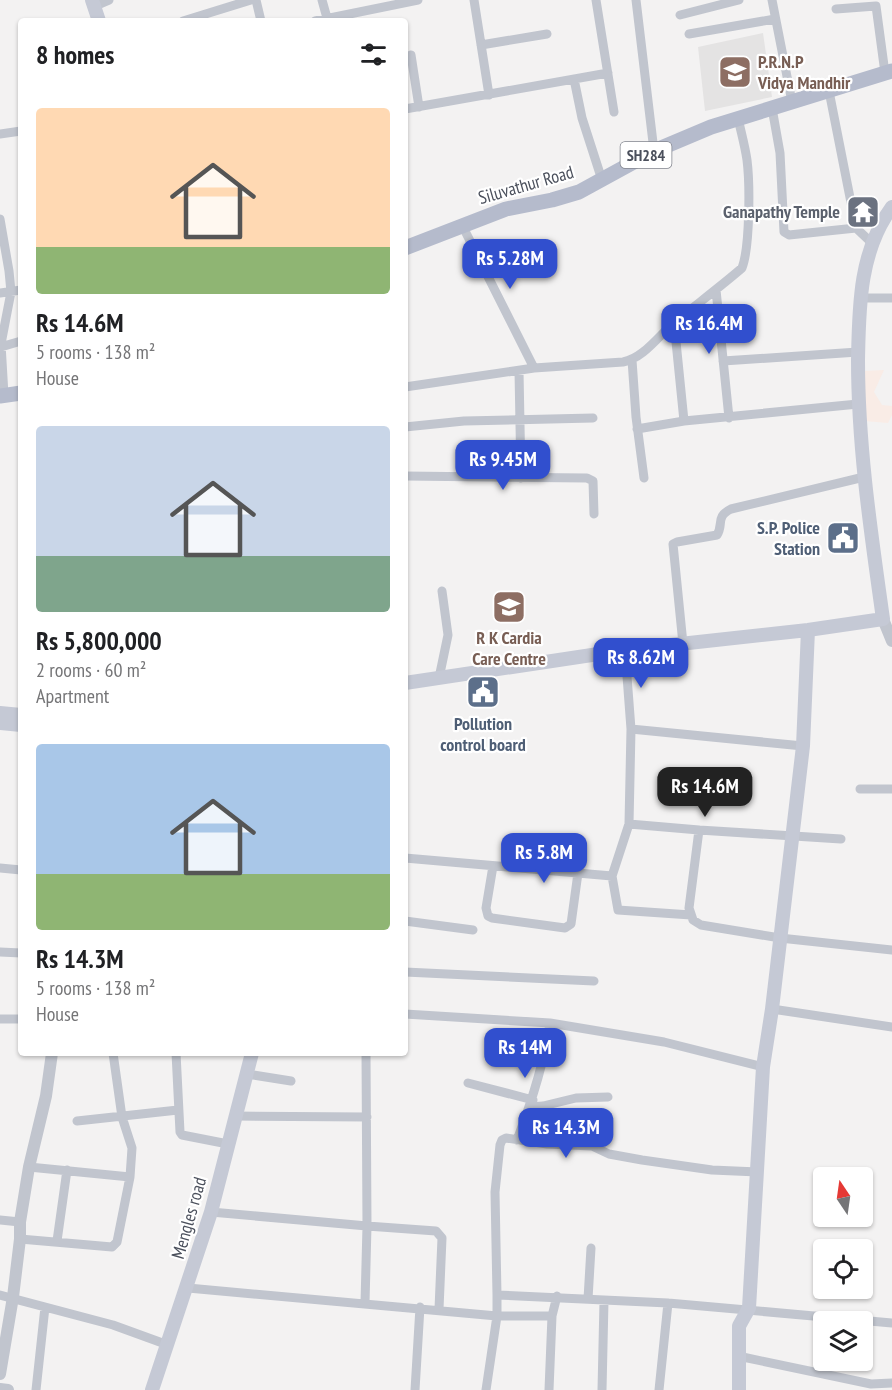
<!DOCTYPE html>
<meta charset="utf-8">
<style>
body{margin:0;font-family:"PT Sans Narrow",sans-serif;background:#f6f6f6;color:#202124;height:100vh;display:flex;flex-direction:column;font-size:22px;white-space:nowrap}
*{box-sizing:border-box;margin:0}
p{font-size:20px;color:#757577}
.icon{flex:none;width:33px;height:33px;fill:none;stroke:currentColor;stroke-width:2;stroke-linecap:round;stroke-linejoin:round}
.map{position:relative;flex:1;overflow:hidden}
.side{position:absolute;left:18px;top:18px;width:390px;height:1038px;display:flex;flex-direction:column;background:#fff;border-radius:6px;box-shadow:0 2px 4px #0004}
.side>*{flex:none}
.needle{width:39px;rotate:347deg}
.fabs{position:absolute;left:813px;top:1167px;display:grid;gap:12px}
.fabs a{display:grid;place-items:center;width:60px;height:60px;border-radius:6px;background:#fff;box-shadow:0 2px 4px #0004;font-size:30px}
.price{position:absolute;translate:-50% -51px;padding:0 14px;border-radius:12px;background:#314fce;color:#fff;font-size:20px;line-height:39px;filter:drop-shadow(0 2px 3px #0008)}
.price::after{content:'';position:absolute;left:50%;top:36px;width:18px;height:14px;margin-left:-9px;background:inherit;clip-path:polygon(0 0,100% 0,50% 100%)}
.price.current{background:#222;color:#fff}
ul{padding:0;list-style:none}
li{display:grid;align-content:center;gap:12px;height:318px;padding:0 18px}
li span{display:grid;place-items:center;height:186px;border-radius:6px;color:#555}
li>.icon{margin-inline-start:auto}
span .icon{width:108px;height:108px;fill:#fffc;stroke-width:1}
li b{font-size:26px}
h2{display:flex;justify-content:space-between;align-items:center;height:72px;padding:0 18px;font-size:26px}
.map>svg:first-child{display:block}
.education{fill:#e4e3e3}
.medical{fill:#f9ece6}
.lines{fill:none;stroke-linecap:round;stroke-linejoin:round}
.minor{stroke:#c1c5ce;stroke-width:9}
.tertiary{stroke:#c1c5ce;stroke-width:12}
.secondary{stroke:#c5c9d5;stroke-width:14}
.primary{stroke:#b5bbcc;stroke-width:15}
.labels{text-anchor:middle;stroke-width:4.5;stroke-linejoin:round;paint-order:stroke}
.shield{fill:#fff;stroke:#81848d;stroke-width:1.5}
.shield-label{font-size:16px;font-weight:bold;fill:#4b505c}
.education-label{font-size:18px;font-weight:bold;fill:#785e54;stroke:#fff;text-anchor:start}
.street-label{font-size:18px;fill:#4b505c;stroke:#fff}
.worship-label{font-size:18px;font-weight:bold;fill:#5b616d;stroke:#fff;text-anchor:end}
.service-label{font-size:18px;font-weight:bold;fill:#4e5e75;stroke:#fff;text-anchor:end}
</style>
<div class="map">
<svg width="892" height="1390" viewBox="0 0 892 1390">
<rect width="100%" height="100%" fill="#f3f2f2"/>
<!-- education -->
<path class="education" d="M763 33 772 97 705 111 698 47Z"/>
<!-- medical -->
<path class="medical" d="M884 370 874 392 882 405 892 406V415L888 423 864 421V371Z"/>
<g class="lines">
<!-- minor -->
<path class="minor" d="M256 0 261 21
M322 0 327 18
M474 0 489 95
M596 0 614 112
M636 0 654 151
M772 0 792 102
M95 6 109 0
M836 9 876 6 885 73
M680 15 739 0
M183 21 251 0
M315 21 418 0
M689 34 775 19
M481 45 547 34
M411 55 419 107
M574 79 582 118 602 180
M772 108 780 153 784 232 789 235 856 228 829 91
M405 109 608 73
M0 134 21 131
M0 219 9 271 11 292 1 344 4 395
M462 225 534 368
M856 228 874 245
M716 290 729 418
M0 293 21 290
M860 298H892
M674 322 684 421
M1 347 21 341
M632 360 636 417 644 478
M723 361 858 352
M519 371 521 478
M405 387 534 368 623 362C644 358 659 335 675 322 697 304 720 287 742 268 750 247 750 184 747 160 745 146 741 132 738 118
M405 427 464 421 593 418
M637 429 684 421 858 404
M405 476 587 478 593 481 594 514
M683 644 673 544 677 542 717 535C724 524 715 517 731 509L864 477
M625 650 631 729
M439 678 448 635 442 591
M803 746 631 729 629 824 699 830 689 908 693 920 701 925 780 938 892 950
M860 789H892
M699 830 841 839
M405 858 612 876 629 824
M493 866 486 908 488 916 492 918 565 928 571 924 578 873
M0 868 21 870
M612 876 618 910 691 915
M405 921 473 930
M0 952 21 953
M405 972 594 981
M772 1009 892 1027
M405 1014 550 1023 664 1042 763 1067
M0 1019H21
M176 1053 180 1132 182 1135 228 1144
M247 1074 291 1081
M468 1083 533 1100
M530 1107 543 1106 576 1098 608 1097
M235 1116 367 1117
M77 1121 178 1110
M517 1140C532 1101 544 1064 550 1023
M29 1167 130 1177
M211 1212 367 1226 366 1053
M0 1220 20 1222
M20 1239 112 1247 117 1242 130 1177 132 1148 122 1117 113 1053
M57 1241 67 1170
M188 1288 497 1316V1295L668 1303 892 1323
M0 1295 113 1325 168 1345
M497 1295 495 1192 500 1145 502 1140 506 1138 547 1144 592 1146 609 1154 642 1160 712 1170 758 1172
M588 1299 591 1248
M365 1303 367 1226 436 1231 442 1238 439 1309
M738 1356 871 1384 892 1383
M36 1390 45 1307
M415 1390 420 1307
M486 1390 497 1316H552
M549 1390 552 1316 557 1296
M602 1390 604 1301
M659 1390 668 1303"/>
<!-- tertiary -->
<path class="tertiary" d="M883 619 892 641
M0 1374 13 1297 20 1239V1222L29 1167 46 1096 52 1053
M0 1389 8 1390"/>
<!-- secondary -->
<path class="secondary" d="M92 0 99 21
M405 683 625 650 808 630 883 619C871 533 858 447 858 360 859 308 859 251 892 207
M0 713 21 715
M0 723 21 725
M152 1390 211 1212 252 1053
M739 1390V1326L749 1308 763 1067 772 1009 803 746 808 630"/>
<!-- primary -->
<path class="primary" d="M405 248 506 209 552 200 579 192 654 151 711 127 892 71
M0 396 21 393"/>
</g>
<!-- icons -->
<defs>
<g id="school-square" transform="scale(1.725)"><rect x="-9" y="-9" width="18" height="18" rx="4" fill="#8d6e63" stroke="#fff"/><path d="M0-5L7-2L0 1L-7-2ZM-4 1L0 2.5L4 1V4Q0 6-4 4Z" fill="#fff"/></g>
<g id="temple-square" transform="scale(1.725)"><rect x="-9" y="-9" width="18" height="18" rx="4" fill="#6b7280" stroke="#fff"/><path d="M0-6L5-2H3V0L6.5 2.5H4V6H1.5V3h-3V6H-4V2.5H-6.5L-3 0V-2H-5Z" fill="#fff"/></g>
<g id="civic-square" transform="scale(1.725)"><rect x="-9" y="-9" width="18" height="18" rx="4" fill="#5c6f8a" stroke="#fff"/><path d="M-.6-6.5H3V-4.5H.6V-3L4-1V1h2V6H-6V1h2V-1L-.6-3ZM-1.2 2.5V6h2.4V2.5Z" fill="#fff"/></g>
</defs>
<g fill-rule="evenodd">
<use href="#school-square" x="735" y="72"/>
<use href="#temple-square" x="863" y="212"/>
<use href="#civic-square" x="843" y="538"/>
<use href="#school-square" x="509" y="607"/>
<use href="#civic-square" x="483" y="692"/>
</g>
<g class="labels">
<!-- shield labels -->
<rect class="shield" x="620.5" y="142" width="51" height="26" rx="4.5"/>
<g class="shield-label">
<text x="646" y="161">SH284</text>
</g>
<!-- education labels -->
<g class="education-label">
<text x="758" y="68">P.R.N.P<tspan x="758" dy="21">Vidya Mandhir</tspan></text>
<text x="509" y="644" text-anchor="middle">R K Cardia<tspan x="509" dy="21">Care Centre</tspan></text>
</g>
<!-- street labels -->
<g class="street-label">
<text transform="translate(526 185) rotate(-16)" y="6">Siluvathur Road</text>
<text transform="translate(189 1218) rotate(-74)" y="6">Mengles road</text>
</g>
<!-- worship labels -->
<g class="worship-label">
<text x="840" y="218">Ganapathy Temple</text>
</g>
<!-- service labels -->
<g class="service-label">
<text x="820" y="534">S.P. Police<tspan x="820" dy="21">Station</tspan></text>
<text x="483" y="730" text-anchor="middle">Pollution<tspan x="483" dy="21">control board</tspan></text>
</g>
</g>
</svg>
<div class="fabs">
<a><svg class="needle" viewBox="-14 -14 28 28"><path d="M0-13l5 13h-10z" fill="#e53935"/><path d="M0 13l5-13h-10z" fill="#757577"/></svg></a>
<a><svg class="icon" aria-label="locate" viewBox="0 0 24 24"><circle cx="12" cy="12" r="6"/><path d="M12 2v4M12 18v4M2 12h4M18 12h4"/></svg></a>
<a><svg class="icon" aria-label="layers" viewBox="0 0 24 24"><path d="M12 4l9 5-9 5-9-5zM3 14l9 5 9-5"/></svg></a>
</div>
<b class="price" style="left:510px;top:290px">Rs 5.28M</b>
<b class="price" style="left:709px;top:355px">Rs 16.4M</b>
<b class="price" style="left:503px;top:491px">Rs 9.45M</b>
<b class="price" style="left:641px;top:689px">Rs 8.62M</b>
<b class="price current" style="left:705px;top:818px">Rs 14.6M</b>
<b class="price" style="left:544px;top:884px">Rs 5.8M</b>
<b class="price" style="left:525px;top:1079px">Rs 14M</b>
<b class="price" style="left:566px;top:1159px">Rs 14.3M</b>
<section class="side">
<h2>8 homes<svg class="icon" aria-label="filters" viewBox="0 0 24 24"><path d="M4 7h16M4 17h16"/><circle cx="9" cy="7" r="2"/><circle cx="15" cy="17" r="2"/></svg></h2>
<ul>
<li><span style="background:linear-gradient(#ffd9b3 75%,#8fb573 0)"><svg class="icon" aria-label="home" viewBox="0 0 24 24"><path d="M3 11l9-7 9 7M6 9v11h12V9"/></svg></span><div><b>Rs 14.6M</b><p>5 rooms · 138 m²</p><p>House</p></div></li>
<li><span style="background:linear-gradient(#c9d6e8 70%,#7fa58c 0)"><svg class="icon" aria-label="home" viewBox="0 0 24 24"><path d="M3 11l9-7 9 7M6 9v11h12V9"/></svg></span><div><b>Rs 5,800,000</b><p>2 rooms · 60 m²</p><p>Apartment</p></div></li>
<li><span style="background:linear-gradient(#a9c7e8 70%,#8fb573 0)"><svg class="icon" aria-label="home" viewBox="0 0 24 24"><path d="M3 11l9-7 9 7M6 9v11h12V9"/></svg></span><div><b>Rs 14.3M</b><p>5 rooms · 138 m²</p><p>House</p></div></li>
</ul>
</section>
</div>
